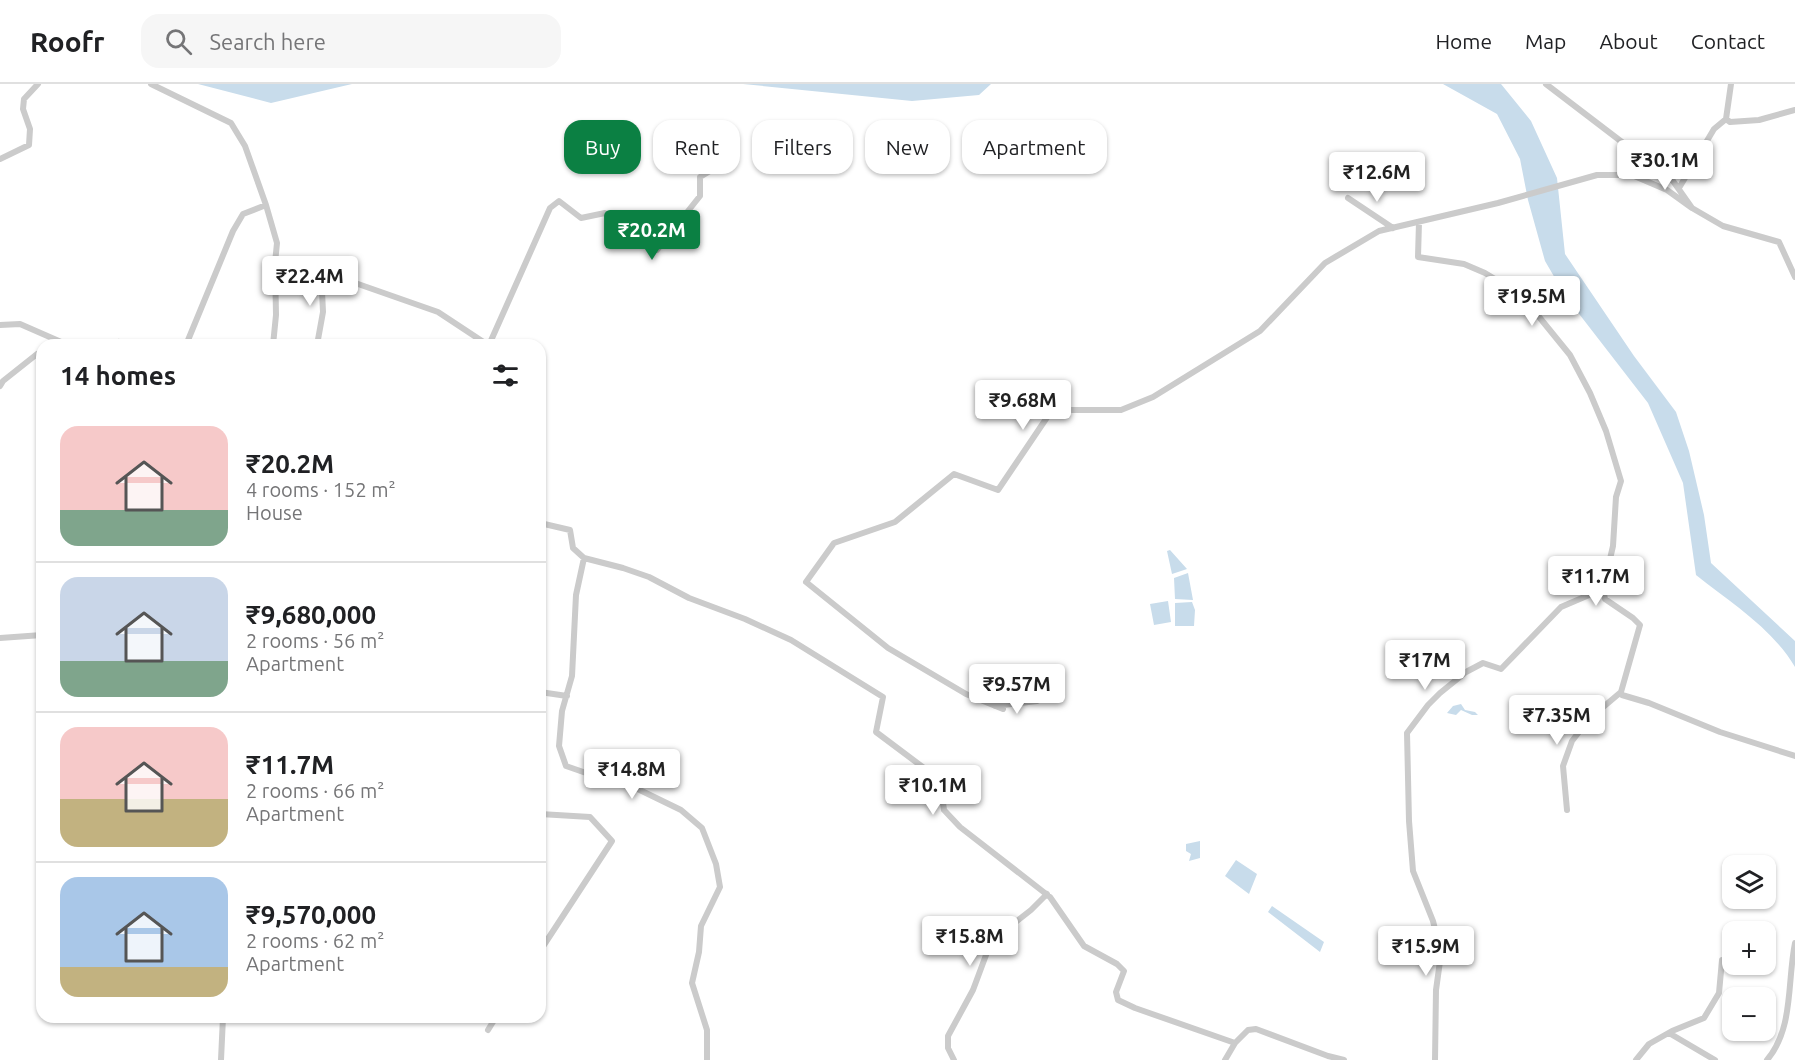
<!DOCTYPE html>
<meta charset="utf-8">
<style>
body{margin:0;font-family:Ubuntu,sans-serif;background:#f6f6f6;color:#202124;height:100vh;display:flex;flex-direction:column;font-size:22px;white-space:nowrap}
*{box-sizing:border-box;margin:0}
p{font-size:20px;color:#757577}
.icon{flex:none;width:33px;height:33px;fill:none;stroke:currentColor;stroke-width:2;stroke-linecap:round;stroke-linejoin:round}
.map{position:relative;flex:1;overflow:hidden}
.details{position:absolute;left:36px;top:255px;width:510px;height:684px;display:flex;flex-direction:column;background:#fff;border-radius:18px;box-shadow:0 2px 4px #0004}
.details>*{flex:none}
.banner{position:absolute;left:564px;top:36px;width:570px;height:54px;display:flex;gap:12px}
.controls{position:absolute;left:1722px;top:771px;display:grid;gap:12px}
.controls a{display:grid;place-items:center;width:54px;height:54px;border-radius:12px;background:#fff;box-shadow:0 2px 4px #0004;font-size:30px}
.price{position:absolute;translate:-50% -51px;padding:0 14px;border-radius:6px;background:#fff;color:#222;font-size:20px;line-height:39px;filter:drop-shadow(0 2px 3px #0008)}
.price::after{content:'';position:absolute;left:50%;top:36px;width:18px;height:14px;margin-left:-9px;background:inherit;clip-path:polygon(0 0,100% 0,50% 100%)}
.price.active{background:#0b8043;color:#fff}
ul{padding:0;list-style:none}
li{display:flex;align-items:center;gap:18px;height:150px;padding:0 24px}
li+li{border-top:2px solid #e0e0e0}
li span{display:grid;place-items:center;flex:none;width:168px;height:120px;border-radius:18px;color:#555}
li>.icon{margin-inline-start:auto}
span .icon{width:72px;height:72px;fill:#fffc;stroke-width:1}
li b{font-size:26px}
h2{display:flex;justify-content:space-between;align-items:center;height:72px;padding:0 24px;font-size:26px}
.pill{padding:0 21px;border-radius:18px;background:#fff;box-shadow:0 2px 4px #0004;font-size:21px;line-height:54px}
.pill.active{background:#0b8043;color:#fff}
header{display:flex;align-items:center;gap:36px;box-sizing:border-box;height:84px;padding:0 30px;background:#fff;border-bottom:2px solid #e0e0e0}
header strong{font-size:28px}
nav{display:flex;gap:33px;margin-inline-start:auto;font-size:21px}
.search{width:420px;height:54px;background:#f6f6f6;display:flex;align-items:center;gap:15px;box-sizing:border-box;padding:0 21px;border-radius:18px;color:#757577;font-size:22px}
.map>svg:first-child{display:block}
.water{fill:#c8dceb}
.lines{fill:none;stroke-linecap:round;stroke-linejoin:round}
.minor{stroke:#cbcbcb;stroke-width:6}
</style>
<header>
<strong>Roofr</strong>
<div class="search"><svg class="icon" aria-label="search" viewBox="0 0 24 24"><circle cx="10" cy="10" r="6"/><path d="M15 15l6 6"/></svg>Search here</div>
<nav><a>Home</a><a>Map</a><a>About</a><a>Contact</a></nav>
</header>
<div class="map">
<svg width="1795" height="976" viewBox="0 0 1795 976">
<rect width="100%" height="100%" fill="#fff"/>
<!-- water -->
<path class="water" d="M198 0H352L271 19Z
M743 0H991L979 11 912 17Z
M1443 0H1501L1531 37 1557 94 1565 170 1634 272 1676 328 1689 367 1704 431 1711 479 1795 557V583C1773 545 1730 518 1696 491L1683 399 1648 319 1566 213 1545 177 1528 116 1520 75 1497 30Z
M1170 466 1187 485 1172 490 1167 467Z
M1188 489 1193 516 1175 515 1174 494Z
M1168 517 1171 538 1154 541 1150 520Z
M1192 518 1195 526 1194 542H1175V519Z
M1461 620 1465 626 1475 628 1478 631H1472L1461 626 1456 631 1447 629 1453 622Z
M1200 757V774L1189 777 1191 770 1186 767V760Z
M1236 776 1257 790 1249 810 1225 792Z
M1272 822 1324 858 1320 868 1268 828Z"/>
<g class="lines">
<!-- minor -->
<path class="minor" d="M151 0 231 39 245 62 266 121
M1546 0 1673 97 1692 124 1723 142 1779 158 1795 193
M1726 35 1730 38 1759 36 1795 26
M0 75 29 61 30 45 23 25 24 15 38 0
M1679 104 1714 45 1726 35 1731 0
M1348 114 1393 144
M1419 138 1418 173 1464 180 1485 189 1508 203 1531 223 1570 271 1590 309 1606 347 1621 397 1616 413 1613 462 1603 505 1605 515 1633 534 1640 541 1621 608 1589 635 1572 657 1563 682 1567 726
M0 241 20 240 68 261
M117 261 119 258 124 261
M186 261 233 147 243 130 266 121 277 159 275 179
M273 261 276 231 275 179 321 187 438 228 488 261
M317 261 323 228 321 187
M489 261 550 124 559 117 581 134 605 129 657 166 700 112V93L710 87
M0 302 3 297 37 270 42 275
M540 439 570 446 573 464 584 474 623 484 649 493 689 514 745 535 791 556 883 613 876 648 940 696 944 726 960 743 1050 813 1084 862 1117 880 1124 887 1116 908 1118 916 1135 924 1235 959 1248 946 1256 945 1328 972 1344 976
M584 474 576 511 572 592 562 627 559 662 566 682 589 690 613 693 681 726 702 744 716 780 720 803 701 842 699 868 692 899 707 946V976
M0 554 42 551
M540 608 567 612
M1621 608 1622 611 1649 619 1720 648 1795 672
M995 622 1037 617
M1003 625 966 610 888 564 806 498 834 459 895 438 954 390 998 406 1052 326H1121L1153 313 1260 247 1325 179 1379 147 1498 119 1597 91H1632L1667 106 1692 124
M540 730 590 733 612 757 540 867
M488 946 496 933
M1669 949 1715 976
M221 976 223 933
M954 976 948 964V952L973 906 989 863 1003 848 1031 826 1047 810
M1225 976 1235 959
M1435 976 1436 906 1441 870 1433 837 1413 787 1409 737 1407 649 1428 621 1440 609 1466 588 1483 579 1501 585 1561 523 1603 505
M1636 976 1649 960 1672 947 1704 934 1719 909 1722 876
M1767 976C1794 944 1787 898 1795 859"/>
</g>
</svg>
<div class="controls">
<a><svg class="icon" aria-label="layers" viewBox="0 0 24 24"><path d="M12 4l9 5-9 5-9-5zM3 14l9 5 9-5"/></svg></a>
<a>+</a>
<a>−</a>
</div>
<b class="price" style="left:1665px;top:107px">₹30.1M</b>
<b class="price" style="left:1377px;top:119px">₹12.6M</b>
<b class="price active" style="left:652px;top:177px">₹20.2M</b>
<b class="price" style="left:310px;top:223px">₹22.4M</b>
<b class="price" style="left:1532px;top:243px">₹19.5M</b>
<b class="price" style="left:1023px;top:347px">₹9.68M</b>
<b class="price" style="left:1596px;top:523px">₹11.7M</b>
<b class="price" style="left:1425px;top:607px">₹17M</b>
<b class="price" style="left:1017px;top:631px">₹9.57M</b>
<b class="price" style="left:1557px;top:662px">₹7.35M</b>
<b class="price" style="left:632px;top:716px">₹14.8M</b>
<b class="price" style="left:933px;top:732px">₹10.1M</b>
<b class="price" style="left:970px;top:883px">₹15.8M</b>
<b class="price" style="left:1426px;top:893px">₹15.9M</b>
<div class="banner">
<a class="pill active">Buy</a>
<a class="pill">Rent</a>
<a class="pill">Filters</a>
<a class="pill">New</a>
<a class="pill">Apartment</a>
</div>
<section class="details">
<h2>14 homes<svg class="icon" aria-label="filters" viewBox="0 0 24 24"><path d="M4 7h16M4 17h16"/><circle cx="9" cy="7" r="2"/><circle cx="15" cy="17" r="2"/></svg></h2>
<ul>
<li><span style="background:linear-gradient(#f6c9c9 70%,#7fa58c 0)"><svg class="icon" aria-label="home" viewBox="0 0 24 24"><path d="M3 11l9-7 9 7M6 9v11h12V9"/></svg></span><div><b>₹20.2M</b><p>4 rooms · 152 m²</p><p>House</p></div></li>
<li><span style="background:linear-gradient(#c9d6e8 70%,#7fa58c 0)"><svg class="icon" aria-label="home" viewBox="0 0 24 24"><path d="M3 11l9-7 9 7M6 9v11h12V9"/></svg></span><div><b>₹9,680,000</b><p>2 rooms · 56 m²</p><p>Apartment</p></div></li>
<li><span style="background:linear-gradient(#f6c9c9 60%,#c2b280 0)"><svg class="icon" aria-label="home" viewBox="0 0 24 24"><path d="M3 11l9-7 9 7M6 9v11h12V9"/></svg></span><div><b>₹11.7M</b><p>2 rooms · 66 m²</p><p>Apartment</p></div></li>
<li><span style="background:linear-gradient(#a9c7e8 75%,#c2b280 0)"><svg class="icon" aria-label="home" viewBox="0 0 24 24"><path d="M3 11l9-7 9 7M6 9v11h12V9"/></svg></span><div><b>₹9,570,000</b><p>2 rooms · 62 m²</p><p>Apartment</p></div></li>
</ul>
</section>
</div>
